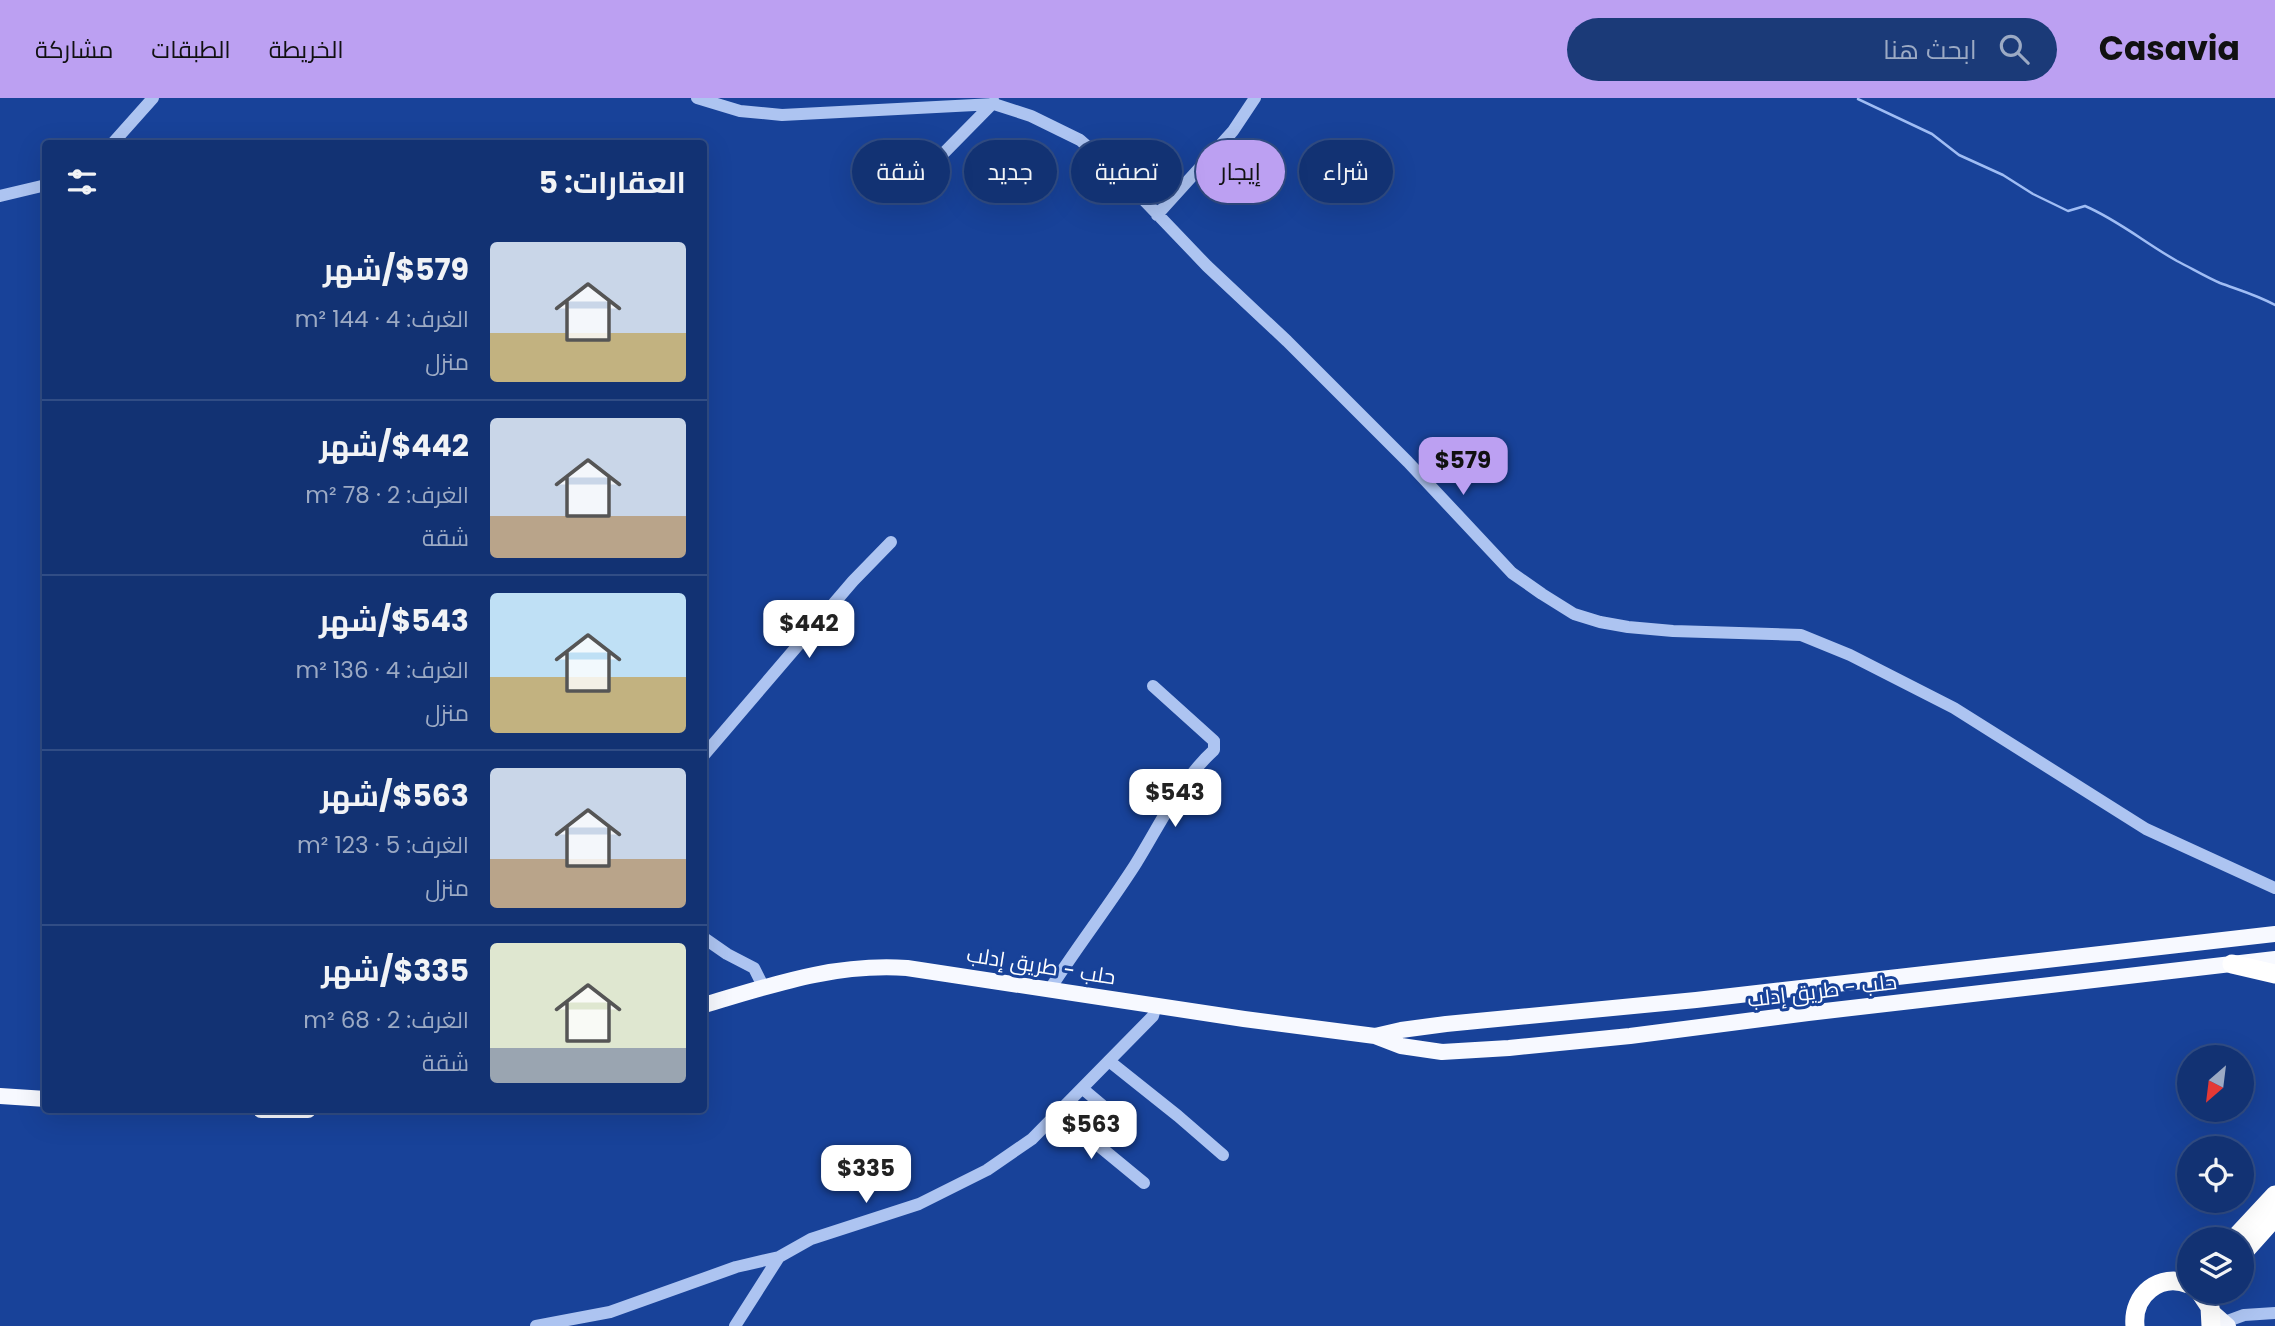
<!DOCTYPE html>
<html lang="ar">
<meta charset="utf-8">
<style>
body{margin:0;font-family:Poppins,Cairo,sans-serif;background:#1b3a78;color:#f1f3f6;direction:rtl;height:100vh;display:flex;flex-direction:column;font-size:26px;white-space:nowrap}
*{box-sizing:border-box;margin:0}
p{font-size:23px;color:#9caac4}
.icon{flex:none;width:38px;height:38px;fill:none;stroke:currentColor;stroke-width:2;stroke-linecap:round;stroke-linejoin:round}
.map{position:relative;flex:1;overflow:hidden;direction:ltr}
.side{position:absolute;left:42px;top:42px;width:665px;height:973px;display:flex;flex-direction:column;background:#123273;border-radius:7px;box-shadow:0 7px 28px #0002,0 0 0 2px #314d85;direction:rtl}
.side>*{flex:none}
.guide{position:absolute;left:728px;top:42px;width:665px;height:63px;direction:rtl;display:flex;gap:14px}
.needle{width:46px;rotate:208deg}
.controls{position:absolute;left:2177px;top:947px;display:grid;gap:14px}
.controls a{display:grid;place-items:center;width:77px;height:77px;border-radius:50%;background:#123273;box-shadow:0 7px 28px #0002,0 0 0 2px #314d85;font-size:35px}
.price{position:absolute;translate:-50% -60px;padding:0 16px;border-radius:14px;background:#fff;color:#222;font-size:23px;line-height:46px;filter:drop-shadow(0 2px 4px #0008)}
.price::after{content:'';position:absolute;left:50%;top:42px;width:21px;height:16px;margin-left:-10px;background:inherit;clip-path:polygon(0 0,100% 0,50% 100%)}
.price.active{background:#bca0f2;color:#111}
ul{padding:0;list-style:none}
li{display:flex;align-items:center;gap:21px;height:175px;padding:0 21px}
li+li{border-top:2px solid #314d85}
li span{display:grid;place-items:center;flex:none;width:196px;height:140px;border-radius:7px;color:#555}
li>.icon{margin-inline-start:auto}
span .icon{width:84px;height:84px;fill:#fffc;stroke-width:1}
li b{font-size:30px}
h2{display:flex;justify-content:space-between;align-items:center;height:84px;padding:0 21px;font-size:30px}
.chip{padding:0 24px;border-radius:32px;background:#123273;box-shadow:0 7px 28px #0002,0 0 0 2px #314d85;font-size:24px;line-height:63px}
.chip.active{background:#bca0f2;color:#111}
header{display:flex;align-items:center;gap:42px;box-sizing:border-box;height:98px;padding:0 35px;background:#bca0f2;color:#111}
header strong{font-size:33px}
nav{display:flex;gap:38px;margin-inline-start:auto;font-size:24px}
.search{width:490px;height:63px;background:#1b3a78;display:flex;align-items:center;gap:18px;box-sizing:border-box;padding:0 24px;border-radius:38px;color:#9caac4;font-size:26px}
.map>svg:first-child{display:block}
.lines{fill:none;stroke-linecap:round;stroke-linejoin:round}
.stream{stroke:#a0bdf4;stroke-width:2.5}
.minor{stroke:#adc4f1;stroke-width:12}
.major{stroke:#f7f9ff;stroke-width:16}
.highway{stroke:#fff;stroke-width:19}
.labels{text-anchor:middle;stroke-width:6;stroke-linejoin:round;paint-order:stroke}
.street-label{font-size:21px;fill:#fff;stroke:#184299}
</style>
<header>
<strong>Casavia</strong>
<div class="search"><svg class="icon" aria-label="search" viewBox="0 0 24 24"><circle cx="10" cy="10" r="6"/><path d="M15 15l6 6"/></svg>ابحث هنا</div>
<nav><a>الخريطة</a><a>الطبقات</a><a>مشاركة</a></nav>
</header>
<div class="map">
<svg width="2275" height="1228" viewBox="0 0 2275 1228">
<rect width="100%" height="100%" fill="#184299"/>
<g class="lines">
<!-- stream -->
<path class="stream" d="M1858 1 1932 36 1959 57 2003 77 2033 96 2068 113 2085 108C2118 122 2145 145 2177 163 2191 170 2206 179 2220 185 2239 192 2257 197 2275 207"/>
<!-- minor -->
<path class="minor" d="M697 0 740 13 782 17 994 6 1031 18 1080 42 1119 76 1207 168 1287 243 1408 364 1512 475 1542 496 1574 516 1600 524 1628 529 1673 533 1801 537 1850 557 1954 610 2146 731 2275 790
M112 46 153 0
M932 67 994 4
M0 98 46 87
M1157 117 1233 33 1255 0
M704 657 853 483 891 444
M704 840 727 856 754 870 764 890
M1050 891C1077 849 1108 809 1135 767 1160 727 1179 684 1214 652V643L1153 588
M1109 963 1178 1018 1223 1057
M1083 991 1121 1023
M1059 1015 1144 1085
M2225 1224 2244 1217 2275 1215
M536 1228 610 1214 736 1169 779 1159 811 1141 919 1106 987 1072 1032 1041 1153 918 1156 907
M735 1228 779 1159"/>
<!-- major -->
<path class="major" d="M704 907C772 887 834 865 907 870L1244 921 1375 938 1401 948 1442 954 1509 950 1630 938 1808 915 2275 861
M1375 938 1401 932 1446 926 1696 902 2275 836
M0 998 46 1001
M261 1012H308
M2211 1213 2228 1228"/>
<!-- highway -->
<path class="highway" d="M2232 866 2275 876
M2234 1141 2275 1097
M2242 1156 2275 1119
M2200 1194 2210 1209 2211 1228
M2135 1228C2132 1196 2160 1175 2189 1186"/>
</g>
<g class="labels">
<!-- street labels -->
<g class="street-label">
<text transform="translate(1041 868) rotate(9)" y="7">حلب - طريق إدلب</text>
<text transform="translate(1822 893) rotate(-7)" y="7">حلب - طريق إدلب</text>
</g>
</g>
</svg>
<div class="controls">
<a><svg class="needle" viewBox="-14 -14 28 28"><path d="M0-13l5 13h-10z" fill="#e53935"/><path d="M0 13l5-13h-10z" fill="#9caac4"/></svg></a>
<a><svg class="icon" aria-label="locate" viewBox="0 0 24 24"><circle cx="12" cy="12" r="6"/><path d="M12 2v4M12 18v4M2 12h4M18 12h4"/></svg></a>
<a><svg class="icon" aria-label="layers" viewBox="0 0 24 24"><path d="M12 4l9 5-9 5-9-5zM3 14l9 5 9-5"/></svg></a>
</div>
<b class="price active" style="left:1463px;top:399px">$579</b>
<b class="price" style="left:809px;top:562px">$442</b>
<b class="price" style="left:1175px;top:731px">$543</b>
<b class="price" style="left:1091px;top:1063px">$563</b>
<b class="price" style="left:866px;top:1107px">$335</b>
<div class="guide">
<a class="chip">شراء</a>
<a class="chip active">إيجار</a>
<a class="chip">تصفية</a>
<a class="chip">جديد</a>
<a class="chip">شقة</a>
</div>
<section class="side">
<h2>العقارات: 5<svg class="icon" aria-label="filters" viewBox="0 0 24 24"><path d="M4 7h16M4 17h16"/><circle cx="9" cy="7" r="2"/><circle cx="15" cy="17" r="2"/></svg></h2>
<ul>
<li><span style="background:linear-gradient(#c9d6e8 65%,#c2b280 0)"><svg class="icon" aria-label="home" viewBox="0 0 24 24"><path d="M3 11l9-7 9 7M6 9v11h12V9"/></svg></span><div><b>$579/شهر</b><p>الغرف: 4 · 144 m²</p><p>منزل</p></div></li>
<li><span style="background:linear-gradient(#c9d6e8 70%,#b9a48a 0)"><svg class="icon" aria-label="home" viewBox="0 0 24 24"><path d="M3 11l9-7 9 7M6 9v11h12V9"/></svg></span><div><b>$442/شهر</b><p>الغرف: 2 · 78 m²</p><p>شقة</p></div></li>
<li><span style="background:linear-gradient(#bfe0f5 60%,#c2b280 0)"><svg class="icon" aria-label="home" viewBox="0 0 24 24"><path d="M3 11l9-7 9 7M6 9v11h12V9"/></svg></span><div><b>$543/شهر</b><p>الغرف: 4 · 136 m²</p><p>منزل</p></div></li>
<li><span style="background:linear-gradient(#c9d6e8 65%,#b9a48a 0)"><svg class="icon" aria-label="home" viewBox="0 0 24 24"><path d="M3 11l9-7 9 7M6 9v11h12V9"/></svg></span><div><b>$563/شهر</b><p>الغرف: 5 · 123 m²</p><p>منزل</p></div></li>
<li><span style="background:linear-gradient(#dfe7d0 75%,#9aa5b1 0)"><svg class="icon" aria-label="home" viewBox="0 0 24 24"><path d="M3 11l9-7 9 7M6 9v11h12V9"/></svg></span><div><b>$335/شهر</b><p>الغرف: 2 · 68 m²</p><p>شقة</p></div></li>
</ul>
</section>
</div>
